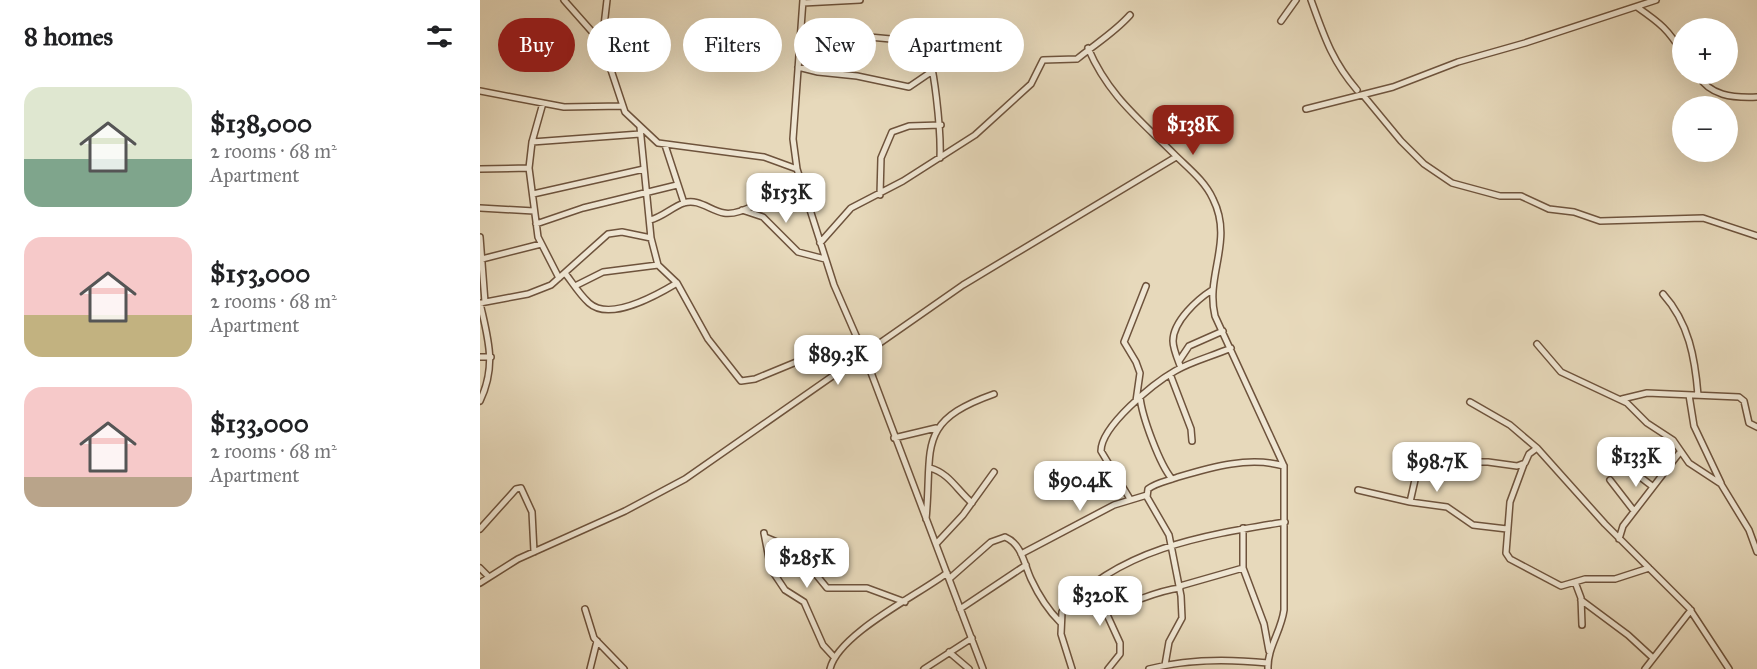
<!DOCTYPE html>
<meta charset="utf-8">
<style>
body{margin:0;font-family:"IM FELL Great Primer",serif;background:#f6f6f6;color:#202124;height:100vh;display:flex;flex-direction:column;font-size:22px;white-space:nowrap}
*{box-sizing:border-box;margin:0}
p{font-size:20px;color:#757577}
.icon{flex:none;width:33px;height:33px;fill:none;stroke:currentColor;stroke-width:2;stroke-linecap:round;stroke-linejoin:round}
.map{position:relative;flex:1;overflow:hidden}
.sheet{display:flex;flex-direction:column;background:#fff;width:480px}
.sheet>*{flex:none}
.banner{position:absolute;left:18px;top:18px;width:570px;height:54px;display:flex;gap:12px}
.fabs{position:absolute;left:1192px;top:18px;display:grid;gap:12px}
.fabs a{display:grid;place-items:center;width:66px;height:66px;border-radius:50%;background:#fff;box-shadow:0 6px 24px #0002;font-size:30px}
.price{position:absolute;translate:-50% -51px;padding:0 14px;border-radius:12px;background:#fff;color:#222;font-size:20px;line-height:39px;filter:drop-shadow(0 2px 3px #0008)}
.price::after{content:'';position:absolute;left:50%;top:36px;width:18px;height:14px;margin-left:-9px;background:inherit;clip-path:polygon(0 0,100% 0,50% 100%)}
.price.selected{background:#8f2418;color:#fff}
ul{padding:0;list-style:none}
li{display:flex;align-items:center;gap:18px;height:150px;padding:0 24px}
li span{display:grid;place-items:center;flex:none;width:168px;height:120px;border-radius:18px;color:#555}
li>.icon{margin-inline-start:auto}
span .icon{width:72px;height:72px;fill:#fffc;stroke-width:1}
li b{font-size:26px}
h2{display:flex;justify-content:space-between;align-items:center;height:72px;padding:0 24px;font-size:26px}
.chip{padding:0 21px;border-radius:27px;background:#fff;box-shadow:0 6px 24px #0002;font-size:21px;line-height:54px}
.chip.selected{background:#8f2418;color:#fff}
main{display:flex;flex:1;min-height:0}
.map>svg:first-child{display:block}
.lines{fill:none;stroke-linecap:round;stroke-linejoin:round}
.street-casing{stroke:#6e533c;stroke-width:8}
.street{stroke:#efe6d3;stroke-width:5}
</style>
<main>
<section class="sheet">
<h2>8 homes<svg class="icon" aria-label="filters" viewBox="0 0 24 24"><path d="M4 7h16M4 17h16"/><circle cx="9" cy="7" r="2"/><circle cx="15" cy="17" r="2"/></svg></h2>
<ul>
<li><span style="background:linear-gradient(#dfe7d0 60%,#7fa58c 0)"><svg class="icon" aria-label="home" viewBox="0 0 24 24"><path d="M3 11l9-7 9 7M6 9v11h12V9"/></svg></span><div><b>$138,000</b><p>2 rooms · 68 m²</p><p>Apartment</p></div></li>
<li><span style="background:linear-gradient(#f6c9c9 65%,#c2b280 0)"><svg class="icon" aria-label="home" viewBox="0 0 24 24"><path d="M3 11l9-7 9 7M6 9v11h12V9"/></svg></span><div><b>$153,000</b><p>2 rooms · 68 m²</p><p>Apartment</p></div></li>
<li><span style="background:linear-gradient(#f6c9c9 75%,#b9a48a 0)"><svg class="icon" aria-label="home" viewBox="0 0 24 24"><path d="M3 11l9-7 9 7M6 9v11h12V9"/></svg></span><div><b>$133,000</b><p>2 rooms · 68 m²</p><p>Apartment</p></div></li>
</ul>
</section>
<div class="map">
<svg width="1277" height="669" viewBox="0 0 1277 669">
<rect width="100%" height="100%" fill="#e7d9bb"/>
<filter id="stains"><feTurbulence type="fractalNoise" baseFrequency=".00333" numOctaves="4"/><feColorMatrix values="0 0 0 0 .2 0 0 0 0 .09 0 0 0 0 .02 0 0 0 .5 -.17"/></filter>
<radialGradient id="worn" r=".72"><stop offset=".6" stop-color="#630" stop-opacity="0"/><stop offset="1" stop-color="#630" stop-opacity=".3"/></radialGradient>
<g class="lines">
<!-- street casing -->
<g class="street-casing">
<path id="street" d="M84 0 122 43 145 112 178 143 284 157 317 169
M323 0 313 139 317 169 354 285 384 354 503 669
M831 0C844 36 852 61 877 90
M323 3 380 0
M1157 7C1180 23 1189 30 1203 54
M801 21 816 0
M321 36 368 35 443 42C455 57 461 136 460 158
M122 43 127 0
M608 48C628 95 659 119 694 154 708 168 725 181 733 199 754 241 725 275 735 316L804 466V610C801 632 787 648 788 669
M318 67 338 72 377 76 429 87 451 72
M1217 74C1230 96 1252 98 1277 97
M0 91 84 107 143 106
M883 95 921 141 944 164 972 183 1020 196H1041L1069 209 1094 212 1120 221 1223 218 1277 236
M63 103 52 142 49 168 58 237 79 278
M826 109 913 87 978 62 1045 43 1176 0
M160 127 171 238 178 265 197 283 228 339 261 381 275 379 377 337
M52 142 160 134
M185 145 204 203
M0 169 49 168
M53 194 164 169
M400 195 401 158 412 132 429 126 461 125
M0 208 54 211
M262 210 283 217 318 252 345 259
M170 220C183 217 192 207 204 203 218 198 231 211 244 213 264 217 302 188 319 177
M56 224 103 208 197 185
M0 237 5 302
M340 243 371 208 423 181 495 135 551 84 563 60 597 59C615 44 634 33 650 15
M2 259 61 244
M85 273C92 282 99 294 109 303 130 322 177 295 197 283
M95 286 123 272 178 265
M1183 294C1209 323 1215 358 1218 395
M0 303 48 294 71 285 128 234 142 232 171 238
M0 303C8 339 17 365 0 401
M1057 344 1081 372 1147 403 1167 423 1193 440 1209 463 1241 484 1269 530 1277 552
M0 357H11
M699 361 709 346 743 331
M701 368C698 360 693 349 693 341 693 321 718 299 732 290
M690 374 711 429 712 441
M1209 395 1214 426 1241 483
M660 397C662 417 680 465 692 479
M1142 399 1167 393 1259 397 1264 401 1269 423 1277 427
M656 401 660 373 656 362 644 342 666 286
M990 402 1030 425 1057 448 1125 524 1209 608 1249 669
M414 438 456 428
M1129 453 1172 486
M1044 464 1030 502 1026 553 1030 559 1081 586 1105 579H1135L1169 568
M450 468C469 473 477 490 492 503
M1130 480 1154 511
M878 490 930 502 967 507 993 525 1027 529
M650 499 621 451C621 426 674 383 695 371 712 361 733 356 751 348
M930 502 937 471 943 462H1008L1037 466 1045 463 1049 454 1057 448
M446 519C453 447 435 422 514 394
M763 528V568L784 624 789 651
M0 529 36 489 41 488 52 512 54 552
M284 533 291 569 305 590 324 602 343 645 354 657
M285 537 316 550 347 588H387L425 602
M1139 539 1143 526 1200 452
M456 544 483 515 514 472
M541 554 634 505 667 495
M0 568 8 576
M469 579 511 542 525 537C542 544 544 564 551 579 558 594 568 610 580 622
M1095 582 1101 598 1102 625
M0 583 38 559 145 511 205 479 483 285 696 157
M613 584 640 643V654L628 669
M700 586 763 568
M1101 600 1148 635 1173 658
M105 609 114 638 144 669
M480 609 546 565
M625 609C652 605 673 591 700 588
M469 652 489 669
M685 665 689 642 702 618 701 596 689 535 667 497 668 489C677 482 688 481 698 477 732 467 769 456 804 466
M110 669 117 641
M350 669C358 634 438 595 467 573
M444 669 492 638
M592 669 581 634 582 612C639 548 725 535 805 522
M669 669C706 659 750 659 788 663
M1165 669 1211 610"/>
</g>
<!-- street -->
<use href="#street" class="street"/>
</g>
<rect width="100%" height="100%" filter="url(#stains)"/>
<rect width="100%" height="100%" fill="url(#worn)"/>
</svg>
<div class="fabs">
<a>+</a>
<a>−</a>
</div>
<b class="price selected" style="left:713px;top:156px">$138K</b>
<b class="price" style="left:306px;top:224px">$153K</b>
<b class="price" style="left:358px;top:386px">$89.3K</b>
<b class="price" style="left:1156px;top:488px">$133K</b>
<b class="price" style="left:957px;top:493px">$98.7K</b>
<b class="price" style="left:600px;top:512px">$90.4K</b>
<b class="price" style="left:327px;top:589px">$285K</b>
<b class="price" style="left:620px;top:627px">$320K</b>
<div class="banner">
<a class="chip selected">Buy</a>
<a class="chip">Rent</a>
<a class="chip">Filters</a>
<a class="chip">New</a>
<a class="chip">Apartment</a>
</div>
</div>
</main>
